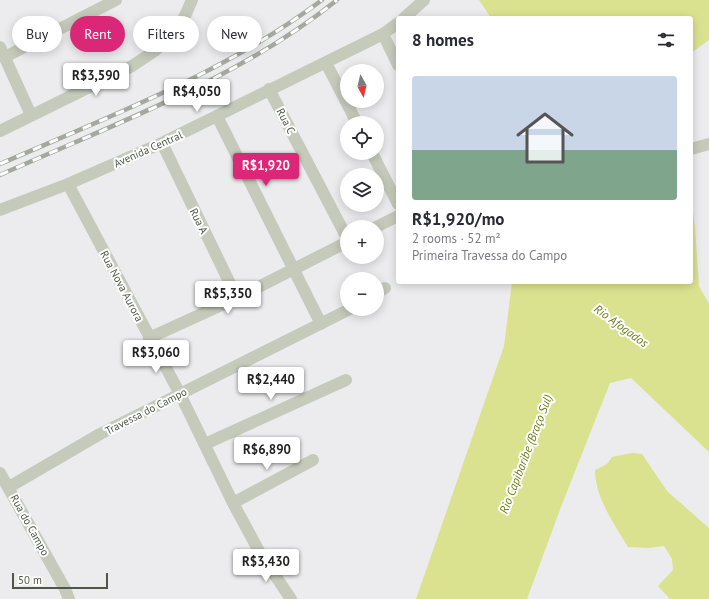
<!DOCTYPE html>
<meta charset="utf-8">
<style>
body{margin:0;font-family:"PT Sans",sans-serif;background:#f7f7f7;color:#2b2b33;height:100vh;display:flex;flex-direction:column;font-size:15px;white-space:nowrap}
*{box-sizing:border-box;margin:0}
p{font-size:13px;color:#7c7c81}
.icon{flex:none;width:22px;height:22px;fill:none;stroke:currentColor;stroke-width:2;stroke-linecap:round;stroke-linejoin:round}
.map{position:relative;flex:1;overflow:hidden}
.details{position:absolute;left:396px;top:16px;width:297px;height:268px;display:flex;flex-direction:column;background:#fff;border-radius:4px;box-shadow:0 2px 10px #0003}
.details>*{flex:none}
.hud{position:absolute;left:12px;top:16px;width:324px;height:36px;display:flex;gap:8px}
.needle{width:26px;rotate:172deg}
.fabs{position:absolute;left:340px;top:64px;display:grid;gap:8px}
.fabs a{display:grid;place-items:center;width:44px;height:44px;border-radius:50%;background:#fff;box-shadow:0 2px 10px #0003;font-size:20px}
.scale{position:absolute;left:12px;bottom:10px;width:96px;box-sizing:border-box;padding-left:4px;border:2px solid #515746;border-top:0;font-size:11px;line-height:14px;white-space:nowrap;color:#515746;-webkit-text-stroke:3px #fff;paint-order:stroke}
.price{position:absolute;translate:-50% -34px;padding:0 9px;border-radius:4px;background:#fff;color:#222;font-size:13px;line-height:26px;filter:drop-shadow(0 1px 2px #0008)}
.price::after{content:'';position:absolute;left:50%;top:24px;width:12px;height:9px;margin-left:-6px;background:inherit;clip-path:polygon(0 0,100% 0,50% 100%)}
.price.current{background:#db2777;color:#fff}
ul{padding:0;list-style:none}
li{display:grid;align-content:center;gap:8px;height:212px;padding:0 16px}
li+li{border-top:1px solid #e1e1e2}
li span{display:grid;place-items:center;height:124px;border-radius:4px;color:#555}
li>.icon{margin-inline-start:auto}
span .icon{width:72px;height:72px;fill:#fffc;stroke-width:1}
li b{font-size:17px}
h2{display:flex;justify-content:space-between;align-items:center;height:48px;padding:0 16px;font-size:17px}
.chip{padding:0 14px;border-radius:18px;background:#fff;box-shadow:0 2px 10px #0003;font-size:14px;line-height:36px}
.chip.current{background:#db2777;color:#fff}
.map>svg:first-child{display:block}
.water{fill:#dbe28f}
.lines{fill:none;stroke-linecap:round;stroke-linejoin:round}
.street{stroke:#c5cabb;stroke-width:12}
.rail-casing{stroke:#a4a9a0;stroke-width:4.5}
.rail{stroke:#fff;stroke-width:3;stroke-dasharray:9;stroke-linecap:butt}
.labels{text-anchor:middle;stroke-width:4;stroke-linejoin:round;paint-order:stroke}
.street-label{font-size:11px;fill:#515746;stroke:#fff}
.water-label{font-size:12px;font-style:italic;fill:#737b18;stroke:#fff}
</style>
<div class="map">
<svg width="709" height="599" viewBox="0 0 709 599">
<rect width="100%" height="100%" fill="#ececee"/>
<!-- water -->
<path class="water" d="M479 0H709V40L691 53V18H491Z
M691 197 695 227 699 286 709 304V452L631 378 610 383 561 507 527 599H416L504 346 512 282H691Z
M632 453 642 454 667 491 709 528V599H670L658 586 673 570 672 559 664 546 650 548 628 547C614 524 595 497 595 470L607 464 612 457Z"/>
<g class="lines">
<!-- street -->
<path class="street" d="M404 18 424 0
M383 34 398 65
M0 47 31 115
M5 57 116 0
M326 63 357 123
M269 89 347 238
M217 116 321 324
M0 131 132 66 156 50 173 34 184 18 192 0
M162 143 237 298
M691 149 709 144
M372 153 398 204
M68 184 180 394 233 503 260 553 291 599
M0 210 68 184 162 143 383 34 398 23
M376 227 398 216
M377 293 385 288
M149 338 237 298 347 242
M205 444 346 380
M0 473 65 589 69 599
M9 487 100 434 350 309
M233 503 313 460"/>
<!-- rail casing -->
<g class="rail-casing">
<path id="rail" d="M0 164C110 116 225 73 322 0
M0 175C114 124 239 79 337 0"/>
</g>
<!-- rail -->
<use href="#rail" class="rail"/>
</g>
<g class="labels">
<!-- street labels -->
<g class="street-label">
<text transform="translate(286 121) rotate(63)" y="4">Rua C</text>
<text transform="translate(148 149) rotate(-24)" y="4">Avenida Central</text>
<text transform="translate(199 221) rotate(64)" y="4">Rua A</text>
<text transform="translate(122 286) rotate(62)" y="4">Rua Nova Aurora</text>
<text transform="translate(146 411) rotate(-27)" y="4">Travessa do Campo</text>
<text transform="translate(30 525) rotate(61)" y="4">Rua do Campo</text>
</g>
<!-- water labels -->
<g class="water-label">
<text transform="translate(621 326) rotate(36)" y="4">Rio Afogados</text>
<text transform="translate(526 454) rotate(-69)" y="4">Rio Capibaribe (Braço Sul)</text>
</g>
</g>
</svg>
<div class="fabs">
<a><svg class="needle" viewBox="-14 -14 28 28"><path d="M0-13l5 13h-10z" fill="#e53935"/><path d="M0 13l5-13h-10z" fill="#7c7c81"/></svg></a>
<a><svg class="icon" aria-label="locate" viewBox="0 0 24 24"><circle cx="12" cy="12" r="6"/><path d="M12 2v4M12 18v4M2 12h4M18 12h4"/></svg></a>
<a><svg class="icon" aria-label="layers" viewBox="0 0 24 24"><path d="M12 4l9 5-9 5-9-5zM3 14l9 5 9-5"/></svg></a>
<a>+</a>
<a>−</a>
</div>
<div class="scale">50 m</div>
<b class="price" style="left:96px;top:97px">R$3,590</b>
<b class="price" style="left:197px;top:113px">R$4,050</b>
<b class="price current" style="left:266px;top:187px">R$1,920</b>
<b class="price" style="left:228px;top:315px">R$5,350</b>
<b class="price" style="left:156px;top:374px">R$3,060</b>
<b class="price" style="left:271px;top:401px">R$2,440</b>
<b class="price" style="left:267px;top:471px">R$6,890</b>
<b class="price" style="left:266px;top:583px">R$3,430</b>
<div class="hud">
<a class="chip">Buy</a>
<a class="chip current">Rent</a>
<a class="chip">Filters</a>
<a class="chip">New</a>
</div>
<section class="details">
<h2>8 homes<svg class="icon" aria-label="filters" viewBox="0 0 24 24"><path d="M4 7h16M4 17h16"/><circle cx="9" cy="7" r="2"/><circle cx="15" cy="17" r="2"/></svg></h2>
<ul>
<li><span style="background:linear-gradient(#c9d6e8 60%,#7fa58c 0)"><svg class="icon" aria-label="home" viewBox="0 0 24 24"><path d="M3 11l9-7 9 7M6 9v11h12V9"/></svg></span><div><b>R$1,920/mo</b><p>2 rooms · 52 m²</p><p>Primeira Travessa do Campo</p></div></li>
</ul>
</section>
</div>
